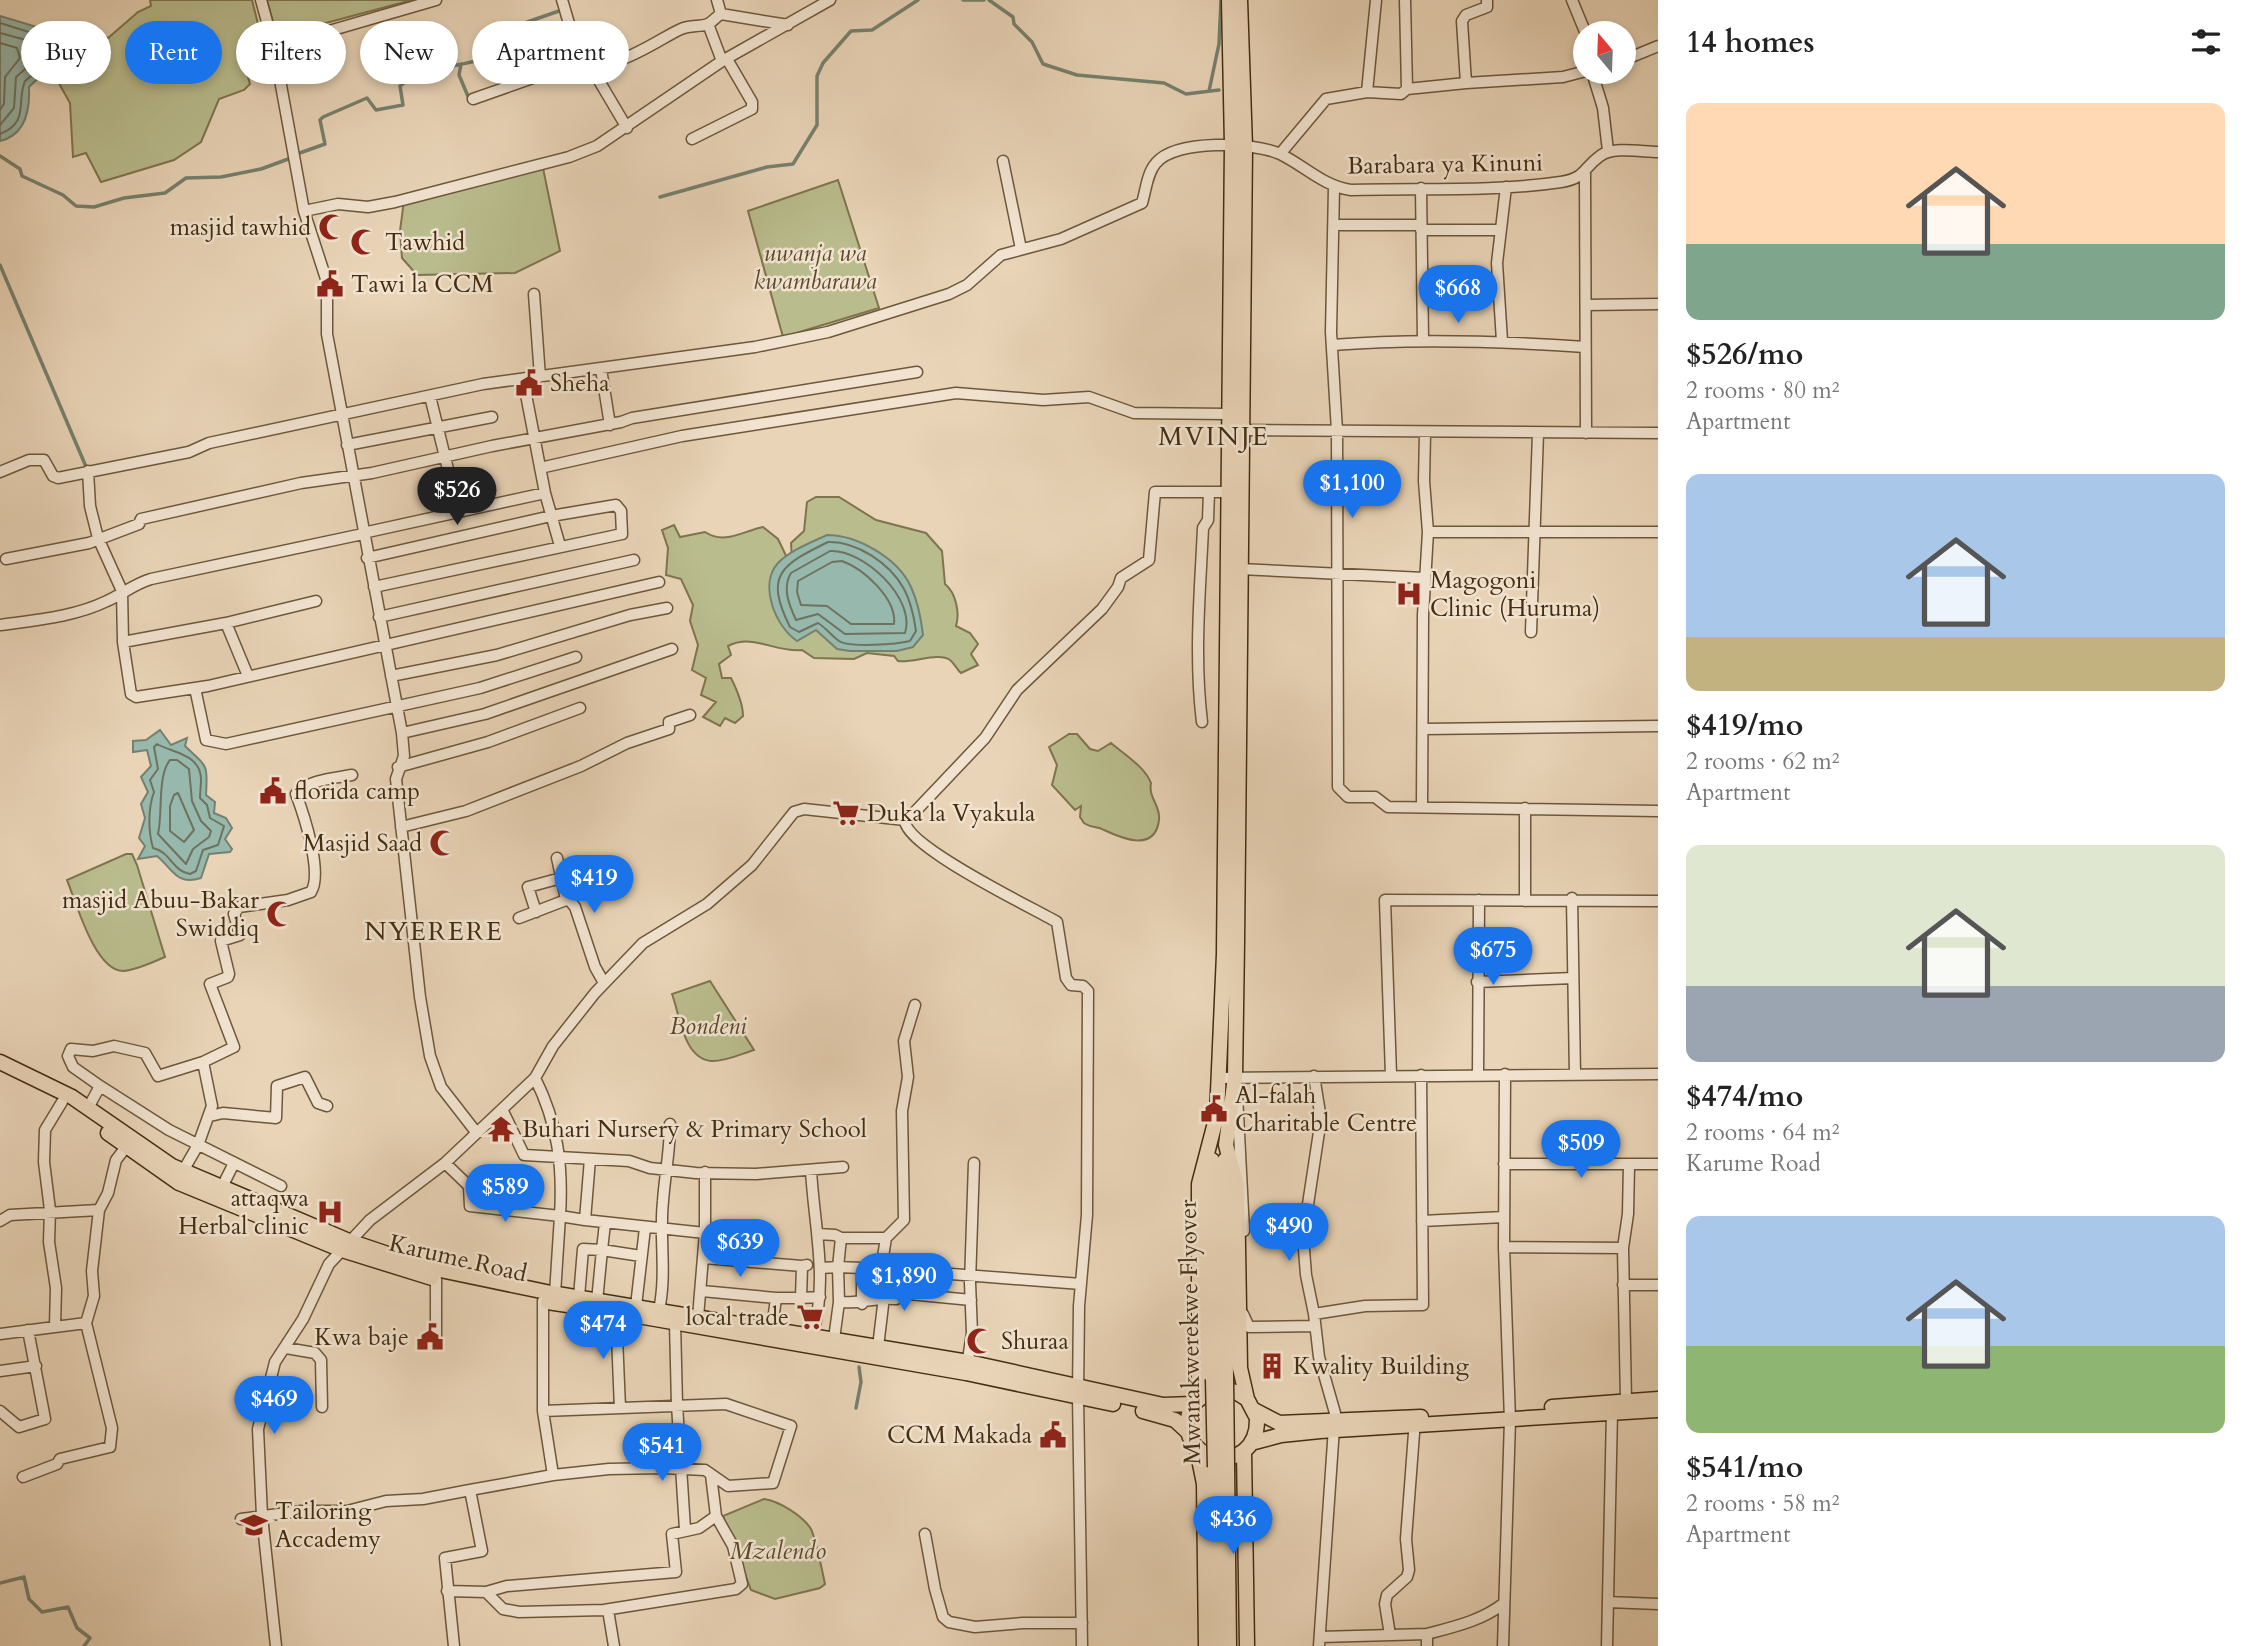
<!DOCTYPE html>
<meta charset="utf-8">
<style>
body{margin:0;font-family:Cardo,serif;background:#f2f2f2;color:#222;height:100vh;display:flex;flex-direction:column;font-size:26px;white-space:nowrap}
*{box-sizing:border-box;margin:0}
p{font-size:23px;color:#767676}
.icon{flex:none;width:38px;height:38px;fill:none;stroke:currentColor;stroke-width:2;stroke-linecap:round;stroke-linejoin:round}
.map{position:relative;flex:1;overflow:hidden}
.details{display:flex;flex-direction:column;background:#fff;width:595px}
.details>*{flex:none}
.banner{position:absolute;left:21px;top:21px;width:665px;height:63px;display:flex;gap:14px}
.needle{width:46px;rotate:341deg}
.tools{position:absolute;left:1573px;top:21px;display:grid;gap:14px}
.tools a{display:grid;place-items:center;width:63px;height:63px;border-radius:50%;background:#fff;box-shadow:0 4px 10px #0003;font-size:35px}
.price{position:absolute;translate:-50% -60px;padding:0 16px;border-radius:24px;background:#1a73e8;color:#fff;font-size:23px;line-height:46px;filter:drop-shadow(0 2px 4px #0008)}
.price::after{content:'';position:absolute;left:50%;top:42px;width:21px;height:16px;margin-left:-10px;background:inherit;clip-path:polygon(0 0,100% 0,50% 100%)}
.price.current{background:#222;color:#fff}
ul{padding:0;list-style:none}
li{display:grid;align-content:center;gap:14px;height:371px;padding:0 28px}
li span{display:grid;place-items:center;height:217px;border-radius:14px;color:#555}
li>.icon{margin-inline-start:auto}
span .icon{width:126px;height:126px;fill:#fffc;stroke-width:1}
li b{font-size:30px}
h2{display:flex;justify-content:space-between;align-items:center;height:84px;padding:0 28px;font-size:30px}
.tag{padding:0 24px;border-radius:32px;background:#fff;box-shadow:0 4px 10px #0003;font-size:24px;line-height:63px}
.tag.current{background:#1a73e8;color:#fff}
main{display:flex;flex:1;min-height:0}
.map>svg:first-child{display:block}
.green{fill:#b9bc8d;stroke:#7e744e;stroke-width:2}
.water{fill:#97b8ac;stroke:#76806e;stroke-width:2}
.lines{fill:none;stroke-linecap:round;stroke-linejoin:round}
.shore{stroke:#6e725e;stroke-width:2}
.stream{stroke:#76806e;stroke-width:3.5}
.minor-casing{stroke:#6d573a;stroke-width:13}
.major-casing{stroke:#442d10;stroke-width:17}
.minor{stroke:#f1e3d0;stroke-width:10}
.major{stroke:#e9d4b7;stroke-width:14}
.major-bridge-casing{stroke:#442d10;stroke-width:17;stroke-linecap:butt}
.major-bridge{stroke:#e9d4b7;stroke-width:14}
.labels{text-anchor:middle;stroke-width:5;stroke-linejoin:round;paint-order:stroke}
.street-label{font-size:24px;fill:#442d10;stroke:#f1e3d0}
.poi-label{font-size:24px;fill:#442d10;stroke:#f1e3d0;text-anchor:start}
.park-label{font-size:24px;font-style:italic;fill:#5b4a29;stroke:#f1e3d0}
.neighbourhood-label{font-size:26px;letter-spacing:2px;fill:#442d10;stroke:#f1e3d0}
</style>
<main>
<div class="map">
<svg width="1658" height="1646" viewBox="0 0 1658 1646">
<rect width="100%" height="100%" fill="#e9d4b7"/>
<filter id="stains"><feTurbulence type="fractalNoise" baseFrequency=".00286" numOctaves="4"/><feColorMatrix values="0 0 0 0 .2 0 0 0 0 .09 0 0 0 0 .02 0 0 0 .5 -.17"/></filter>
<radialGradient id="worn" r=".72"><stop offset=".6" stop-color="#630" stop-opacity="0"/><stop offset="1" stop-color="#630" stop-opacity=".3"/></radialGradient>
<!-- green -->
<path class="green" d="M150 0H252L262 40 244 46 241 52 250 84 244 90 219 99 201 142 174 160 101 182 86 153 73 157 70 103 57 80 54 56 61 47 94 33 108 38 138 12 151 6Z
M267 0H412L277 36Z
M543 168 560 251 515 273 417 275 402 258 400 231 404 200Z
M838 180 879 308 783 337 748 211Z
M816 497H839L876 520 926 533 942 551 945 584C956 593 960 613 956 626L970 633 978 644 971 654 978 665 961 673C957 670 955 664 950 660 939 652 913 663 898 661L894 656 867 653 854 659 814 658 802 650C776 653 753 633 728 646L731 655 719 664 722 678H731C737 690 743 703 743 716L735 723 725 718 720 726 703 717 716 702 701 695 706 678 692 670 698 645 690 621 693 605 681 579 666 575 668 548 662 530 674 525 680 537 705 532C725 545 743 531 763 527L778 539 789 562 792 560 791 543 804 531 807 502Z
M1069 734H1077L1090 749 1098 751 1111 743C1124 754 1145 767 1151 783 1148 798 1161 806 1159 820 1155 853 1121 838 1104 830 1097 826 1091 828 1084 823L1080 817 1081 806 1075 810 1052 785 1057 765 1049 747Z
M126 854H132L137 865 165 957C153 962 137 970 123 971 95 971 76 902 67 880Z
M710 981 754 1050C741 1054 724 1062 711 1061 683 1058 680 1015 672 994Z
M764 1499C779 1501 803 1516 811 1529 815 1537 823 1574 825 1584L820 1588 775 1599 751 1590 723 1516Z"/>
<!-- water -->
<path class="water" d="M0 16 37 27 49 68 29 87C30 110 26 135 0 141Z
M827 535C857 535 898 558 911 587 918 602 921 618 923 635L913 647 897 651H850L837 649 816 630 797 641C776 627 758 585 778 563 789 551 812 542 827 535Z
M160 730 171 745 187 738 185 746C207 767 208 763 206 795L215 802 214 813 226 818 232 828 225 839 232 849 230 852 209 854 201 878C176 886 173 869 157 856L138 859 145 846 139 838 145 818 141 804 148 792 141 777 151 766 147 750 133 752V741L146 740Z"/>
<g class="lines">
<!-- shore -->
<path class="shore" d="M0 23 32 33 42 67 25 81C16 102 30 122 0 134
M0 33 26 40 32 63 16 77 14 108 0 125
M0 43 17 48 20 58 5 77 4 104 0 110
M828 542C856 541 890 563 904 589 911 602 914 617 916 631L910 641C898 644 849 648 839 641 831 635 826 628 818 623L799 632 790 627C764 575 781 565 828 542Z
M830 551C863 549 916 598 905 633L845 634 818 614 796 620C789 605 782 588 791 573Z
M842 561C864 569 897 599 894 624H851L827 606 801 605 797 592 798 581 832 562Z
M157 744C173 753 201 754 201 780 201 786 200 792 200 798L207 805 210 818 224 826 218 845 203 850 196 871 190 874C172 871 171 852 153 848 148 831 148 808 154 792L150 780 158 769 154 747Z
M170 760H177L189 769 192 801 201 821 211 831 209 837 193 849 186 864 158 834C163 813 157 776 170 760Z
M178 793 194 830 184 842 170 831V806L174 795Z"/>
<!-- stream -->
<path class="stream" d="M963 0H984
M989 0 1013 17 1014 24 1032 42 1043 64 1077 75 1164 83 1186 94 1219 90
M461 64 459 75 470 101
M1209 91 1219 44 1221 0
M297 154 325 144 320 120 323 117 367 98 376 110 403 105 400 86C429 60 480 71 512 44L510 28 559 11
M0 156 20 169 22 176 63 195 76 206 94 207 124 198 165 193 186 178 221 177 261 169 291 158
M660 197 767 167 793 164 817 125V76L823 63 851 31 872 30 918 0
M0 265 87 469
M856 1408 861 1382 859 1367
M0 1583 24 1577 29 1599 42 1612 68 1607 77 1628 90 1638 84 1646"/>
<!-- minor casing -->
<g class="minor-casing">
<path id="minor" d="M261 0 274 47 304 211 327 282V334L402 733 404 756 396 779 420 997 430 1056 441 1087 476 1132
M562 0C568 18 573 46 588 59 608 77 662 37 681 29 690 25 700 27 708 24 712 22 716 17 721 14
M717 0 721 14 788 25
M1405 0 1407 89
M1572 0 1586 34
M708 24 722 61
M274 47 436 0
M1624 60 1658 46
M594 62 598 79 627 128
M1592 72 1603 108 1608 151
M1466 83 1563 77 1586 71
M1367 92 1376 0
M473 99 587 59
M692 139 752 109V102L727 59
M1280 154 1326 99 1367 92 1401 94 1407 89 1466 83 1462 21 1466 15 1487 7V0
M1003 161 1021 249
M1585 174 1586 433
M1334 188 1331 332 1337 431 1338 787 1348 797H1375L1388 807 1658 811
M1421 188 1423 340
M304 211 338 204 368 207 395 202 569 157 597 146 722 61 830 0
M1334 225H1421
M1421 230H1501
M534 294 540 377
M1586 305 1658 304
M1502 341 1497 263 1506 187
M1332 345C1416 338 1500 341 1585 347
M601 369 610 425
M523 379 545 493 560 546
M430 396 458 510
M1238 430 1658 433
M347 445 492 417
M540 468 682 436 956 393 1043 400 1089 397 1134 413 1228 414
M88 471 90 506 98 538 122 591 123 642
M0 472 29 460H44L53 476 58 478 189 452 209 443 483 384 755 347 828 332 949 294 967 285 1001 255 1061 239 1142 203C1146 190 1147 173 1156 163 1176 139 1254 142 1280 154 1305 166 1323 186 1351 190 1421 188 1493 192 1561 182 1586 178 1583 168 1600 156 1613 146 1642 152 1658 152
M1428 532H1658
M363 533 545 493
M367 558 551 516 616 505 621 511 622 534 374 587
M6 559 89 543 139 524 141 519 301 483 372 473 492 446 621 422 632 418 917 372
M1239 569 1424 578
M316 601 226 623 123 642 131 694 136 697 208 686 659 582
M379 617 634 560
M226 623 248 676
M0 625C36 620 74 617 107 601 123 594 134 584 151 579L363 534
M1531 632 1538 433
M391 676 497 655 630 615 667 608
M195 688 206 740 226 744 480 688 576 657
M1202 722C1194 656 1200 594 1203 528L1208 520 1209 492
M1424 729 1658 726
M402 733 485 714 672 649
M398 767 488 742 580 708
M1422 806 1423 615 1428 532 1424 481 1425 434
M905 820C904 846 1031 907 1057 922L1066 978 1071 985 1083 986 1088 991 1087 1215 1079 1306 1078 1396 1082 1646
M401 827 466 811 581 766 627 743 669 729V722L690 715
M557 858 565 895 575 907 595 967 604 983
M1572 898 1575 1075
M1525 901V808
M536 912 528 887 561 878
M519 918 566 900
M1477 982 1573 978
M1391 1075 1385 900 1658 901
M1478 1075 1479 900
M1314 1076 1321 1119 1303 1237 1306 1275 1314 1314 1365 1306 1423 1305 1421 1075
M535 1078C558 1124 563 1166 560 1216L585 1220
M1219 1078 1658 1074
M100 1086 73 1067 68 1056 71 1049 93 1051 114 1046 145 1053 158 1076 203 1062
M1237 1094 1244 1231
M88 1108 100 1086 169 1130 281 1186
M502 1109 524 1155 629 1161 650 1168 696 1173 756 1174 843 1167
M210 1116 223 1113 276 1118 277 1086 305 1077 318 1103 327 1106
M590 1159 585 1220 705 1233 698 1317
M445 1163 469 1186 470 1206 560 1216 555 1294
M1504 1164H1658
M811 1170C814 1226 829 1282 812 1336
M183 1171 198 1145 212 1106 203 1062 234 1047 210 984 228 977 229 974 221 941 240 935 234 914 239 907 288 900 311 892C323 873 304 815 296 794 307 780 335 778 352 775
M221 1189 234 1163
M0 1221 10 1215 99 1210
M1422 1221 1504 1217
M605 1223 602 1250 641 1256
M705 1233V1172
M818 1234 835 1235 841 1238 838 1267 820 1268
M841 1238H886L881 1269 900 1270 899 1293
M886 1238 904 1220 902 1111 908 1077 904 1041 915 1005
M1504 1247 1623 1248
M704 1258 802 1266
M807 1265 802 1266 801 1298 820 1297
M862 1268 881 1269V1297
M900 1270 1081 1284
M1623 1285H1658
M702 1291 776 1298
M579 1297 583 1249 602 1250 597 1301
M839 1302C860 1304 876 1297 896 1299L899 1293 971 1300
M636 1306 645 1228
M659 1310C667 1273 659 1237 663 1201 665 1174 670 1151 670 1124
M616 1313 620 1408
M1243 1314 1249 1327 1315 1326
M1314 1314 1319 1357 1335 1413 1319 1646
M86 1323 94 1296 92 1271 99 1210 108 1193 116 1160 126 1147
M675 1323 677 1405 685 1529
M55 1326 56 1288 49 1242 50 1210 44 1162 45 1130 62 1102
M0 1334 86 1323 112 1428 110 1447 60 1459 57 1464 23 1477
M771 1336 776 1298H801
M436 1338V1279
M834 1339 839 1302 838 1267 862 1268V1304
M878 1347 884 1297
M286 1348 315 1353 321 1360 322 1407
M967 1366 972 1333 970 1283 974 1163
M0 1371 36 1366
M1626 1401 1623 1248 1628 1214 1629 1165
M0 1411 19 1427 45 1419 28 1330
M543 1411 553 1475 609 1469 663 1468 705 1470 728 1486 773 1483 791 1426 726 1404 543 1411V1301
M241 1519 301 1511H347L386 1501 423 1499 470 1490
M925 1534 935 1589 943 1617 949 1622 975 1627 1023 1623H1082
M447 1591 486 1592 503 1609 519 1612 604 1610 736 1589 742 1584 733 1546 716 1516
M486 1592 507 1586 676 1572 672 1534 699 1528 716 1516 711 1475
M1608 1602 1658 1604
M608 1610 614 1646
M1427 1634C1453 1627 1481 1621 1503 1604
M1390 1635 1385 1604 1387 1595 1407 1577 1409 1570 1406 1539 1415 1420
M1320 1637 1427 1634V1646
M276 1646 262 1516 258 1429 275 1362 303 1319 329 1264 370 1220 445 1163 535 1078 553 1046 595 993 643 943 707 904 752 865 794 812 804 809 905 820 910 817 985 738 1017 690 1102 609 1118 587 1121 578 1149 560 1155 492H1228
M454 1646 445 1558 482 1551 470 1490 553 1475
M1503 1646 1510 1420 1504 1247 1505 1074
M1607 1646 1612 1412"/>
</g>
<!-- major casing -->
<g class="major-casing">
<path id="major" d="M1240 0 1245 147 1237 942 1235 1077 1226 1145 1237 1186 1240 1368 1247 1399
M0 1062 72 1097 172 1166 349 1241 426 1267 551 1293 968 1362 1163 1405 1193 1404 1210 1391 1223 1389 1236 1392 1247 1399 1257 1418C1259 1482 1164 1462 1193 1404
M108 1133 179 1183 342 1250 432 1278
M1212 1160 1213 1379
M1225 1160 1226 1379
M548 1302 600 1310
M638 1316 966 1373 1113 1404
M1199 1398V1184L1217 1115 1224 954 1232 145 1229 0
M1552 1407 1658 1399
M1254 1410 1279 1423 1421 1417
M1143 1411 1175 1420 1188 1432
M1251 1443 1281 1435 1320 1431 1658 1410
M1197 1449 1204 1484 1206 1646
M1244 1451 1247 1646
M1227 1465 1229 1646
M1215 1467 1217 1646"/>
</g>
<!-- minor -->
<use href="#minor" class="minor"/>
<!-- major -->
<use href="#major" class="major"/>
<!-- major-bridge casing -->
<g class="major-bridge-casing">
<path id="major-bridge" d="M1213 1379 1215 1467
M1226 1379 1227 1465"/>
</g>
<!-- major-bridge -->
<use href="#major-bridge" class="major-bridge"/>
</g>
<!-- icons -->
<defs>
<g id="mosque-bare" transform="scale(2.1)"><path d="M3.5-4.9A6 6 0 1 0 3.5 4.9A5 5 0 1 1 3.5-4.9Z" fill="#8f2418" stroke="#f1e3d0" stroke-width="2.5" paint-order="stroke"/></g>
<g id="civic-bare" transform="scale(2.1)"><path d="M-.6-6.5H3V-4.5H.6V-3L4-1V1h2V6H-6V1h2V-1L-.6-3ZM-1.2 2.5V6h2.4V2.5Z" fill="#8f2418" stroke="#f1e3d0" stroke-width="2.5" paint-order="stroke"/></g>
<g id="hospital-bare" transform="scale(2.1)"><path d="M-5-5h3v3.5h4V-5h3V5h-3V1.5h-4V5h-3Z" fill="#8f2418" stroke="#f1e3d0" stroke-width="2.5" paint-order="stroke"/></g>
<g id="supermarket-bare" transform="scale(2.1)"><path d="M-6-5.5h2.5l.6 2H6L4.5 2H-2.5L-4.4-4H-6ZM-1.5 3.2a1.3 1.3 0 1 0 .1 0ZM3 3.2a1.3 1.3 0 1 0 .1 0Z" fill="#8f2418" stroke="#f1e3d0" stroke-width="2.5" paint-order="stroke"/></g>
<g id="temple-bare" transform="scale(2.1)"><path d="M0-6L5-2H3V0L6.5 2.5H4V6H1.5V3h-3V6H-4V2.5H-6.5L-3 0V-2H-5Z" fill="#8f2418" stroke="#f1e3d0" stroke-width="2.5" paint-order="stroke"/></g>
<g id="building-bare" transform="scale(2.1)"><path d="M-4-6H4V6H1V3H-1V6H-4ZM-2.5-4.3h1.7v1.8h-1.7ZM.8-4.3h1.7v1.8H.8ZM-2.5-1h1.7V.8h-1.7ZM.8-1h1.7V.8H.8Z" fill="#8f2418" stroke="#f1e3d0" stroke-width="2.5" paint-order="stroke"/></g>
<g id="school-bare" transform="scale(2.1)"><path d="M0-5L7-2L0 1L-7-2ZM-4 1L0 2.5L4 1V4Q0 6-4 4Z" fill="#8f2418" stroke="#f1e3d0" stroke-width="2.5" paint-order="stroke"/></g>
</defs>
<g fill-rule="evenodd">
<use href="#mosque-bare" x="332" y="227"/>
<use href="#mosque-bare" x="364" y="242"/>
<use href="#civic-bare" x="330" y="284"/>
<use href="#civic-bare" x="529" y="383"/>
<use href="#hospital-bare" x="1409" y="594"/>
<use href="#civic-bare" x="273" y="791"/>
<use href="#supermarket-bare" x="846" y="813"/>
<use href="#mosque-bare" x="443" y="843"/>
<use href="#mosque-bare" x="280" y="914"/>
<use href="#civic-bare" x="1214" y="1109"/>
<use href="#temple-bare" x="501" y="1129"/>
<use href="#hospital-bare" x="330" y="1212"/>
<use href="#supermarket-bare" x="810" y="1317"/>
<use href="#civic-bare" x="430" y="1337"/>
<use href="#mosque-bare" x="980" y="1341"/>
<use href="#building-bare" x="1272" y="1366"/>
<use href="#civic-bare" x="1053" y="1435"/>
<use href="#school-bare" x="254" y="1525"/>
</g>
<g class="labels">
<!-- street labels -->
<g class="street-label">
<text transform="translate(1445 164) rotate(-1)" y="8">Barabara ya Kinuni</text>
<text transform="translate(458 1258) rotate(13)" y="8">Karume Road</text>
<text transform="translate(1190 1332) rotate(-91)" y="8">Mwanakwerekwe Flyover</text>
</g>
<!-- poi labels -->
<g class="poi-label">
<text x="311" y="235" text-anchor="end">masjid tawhid</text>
<text x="385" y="250">Tawhid</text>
<text x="351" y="292">Tawi la CCM</text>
<text x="550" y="391">Sheha</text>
<text x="1430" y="588">Magogoni<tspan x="1430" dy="28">Clinic (Huruma)</tspan></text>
<text x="294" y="799">florida camp</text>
<text x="867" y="821">Duka la Vyakula</text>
<text x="422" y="851" text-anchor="end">Masjid Saad</text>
<text x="259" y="908" text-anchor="end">masjid Abuu-Bakar<tspan x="259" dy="28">Swiddiq</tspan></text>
<text x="1235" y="1103">Al-falah<tspan x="1235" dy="28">Charitable Centre</tspan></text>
<text x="522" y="1137">Buhari Nursery &amp; Primary School</text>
<text x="309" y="1206" text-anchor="end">attaqwa<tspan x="309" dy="28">Herbal clinic</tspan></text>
<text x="789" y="1325" text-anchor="end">local trade</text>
<text x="409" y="1345" text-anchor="end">Kwa baje</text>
<text x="1001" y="1349">Shuraa</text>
<text x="1293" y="1374">Kwality Building</text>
<text x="1032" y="1443" text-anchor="end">CCM Makada</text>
<text x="275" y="1519">Tailoring<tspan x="275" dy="28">Accademy</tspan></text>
</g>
<!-- park labels -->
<g class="park-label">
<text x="815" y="261">uwanja wa<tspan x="815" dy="28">kwambarawa</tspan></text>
<text x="708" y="1034">Bondeni</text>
<text x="778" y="1559">Mzalendo</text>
</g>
<!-- neighbourhood labels -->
<g class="neighbourhood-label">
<text x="1214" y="445">MVINJE</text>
<text x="434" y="940">NYERERE</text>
</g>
</g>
<rect width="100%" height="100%" filter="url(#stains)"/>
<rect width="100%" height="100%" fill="url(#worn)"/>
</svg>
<div class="tools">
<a><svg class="needle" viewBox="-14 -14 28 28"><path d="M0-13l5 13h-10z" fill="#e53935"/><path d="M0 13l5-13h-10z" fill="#767676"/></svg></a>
</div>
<b class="price" style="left:1458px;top:325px">$668</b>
<b class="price" style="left:1352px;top:520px">$1,100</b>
<b class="price current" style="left:457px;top:527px">$526</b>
<b class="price" style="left:594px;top:915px">$419</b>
<b class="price" style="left:1493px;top:987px">$675</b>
<b class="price" style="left:1581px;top:1180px">$509</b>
<b class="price" style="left:505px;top:1224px">$589</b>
<b class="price" style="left:1289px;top:1263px">$490</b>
<b class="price" style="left:740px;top:1279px">$639</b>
<b class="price" style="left:904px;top:1313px">$1,890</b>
<b class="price" style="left:603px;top:1361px">$474</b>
<b class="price" style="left:274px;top:1436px">$469</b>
<b class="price" style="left:662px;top:1483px">$541</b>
<b class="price" style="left:1233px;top:1556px">$436</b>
<div class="banner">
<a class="tag">Buy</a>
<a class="tag current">Rent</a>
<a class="tag">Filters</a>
<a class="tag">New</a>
<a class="tag">Apartment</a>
</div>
</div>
<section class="details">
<h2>14 homes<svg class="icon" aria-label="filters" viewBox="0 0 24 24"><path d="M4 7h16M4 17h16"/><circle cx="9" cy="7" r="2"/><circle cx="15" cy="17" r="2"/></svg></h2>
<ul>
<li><span style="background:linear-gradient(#ffd9b3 65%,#7fa58c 0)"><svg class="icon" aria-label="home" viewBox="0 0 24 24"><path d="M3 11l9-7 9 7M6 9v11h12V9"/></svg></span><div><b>$526/mo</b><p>2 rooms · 80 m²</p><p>Apartment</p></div></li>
<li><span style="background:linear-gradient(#a9c7e8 75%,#c2b280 0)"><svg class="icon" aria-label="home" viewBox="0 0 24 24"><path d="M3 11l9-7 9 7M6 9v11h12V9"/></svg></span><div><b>$419/mo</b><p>2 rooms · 62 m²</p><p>Apartment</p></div></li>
<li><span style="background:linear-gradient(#dfe7d0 65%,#9aa5b1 0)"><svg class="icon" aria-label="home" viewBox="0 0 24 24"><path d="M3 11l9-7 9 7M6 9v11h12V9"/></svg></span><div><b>$474/mo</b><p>2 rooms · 64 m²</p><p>Karume Road</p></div></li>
<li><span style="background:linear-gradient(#a9c7e8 60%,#8fb573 0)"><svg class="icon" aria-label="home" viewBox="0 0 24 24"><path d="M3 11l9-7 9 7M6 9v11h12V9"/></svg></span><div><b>$541/mo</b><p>2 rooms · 58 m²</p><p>Apartment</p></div></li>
</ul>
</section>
</main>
